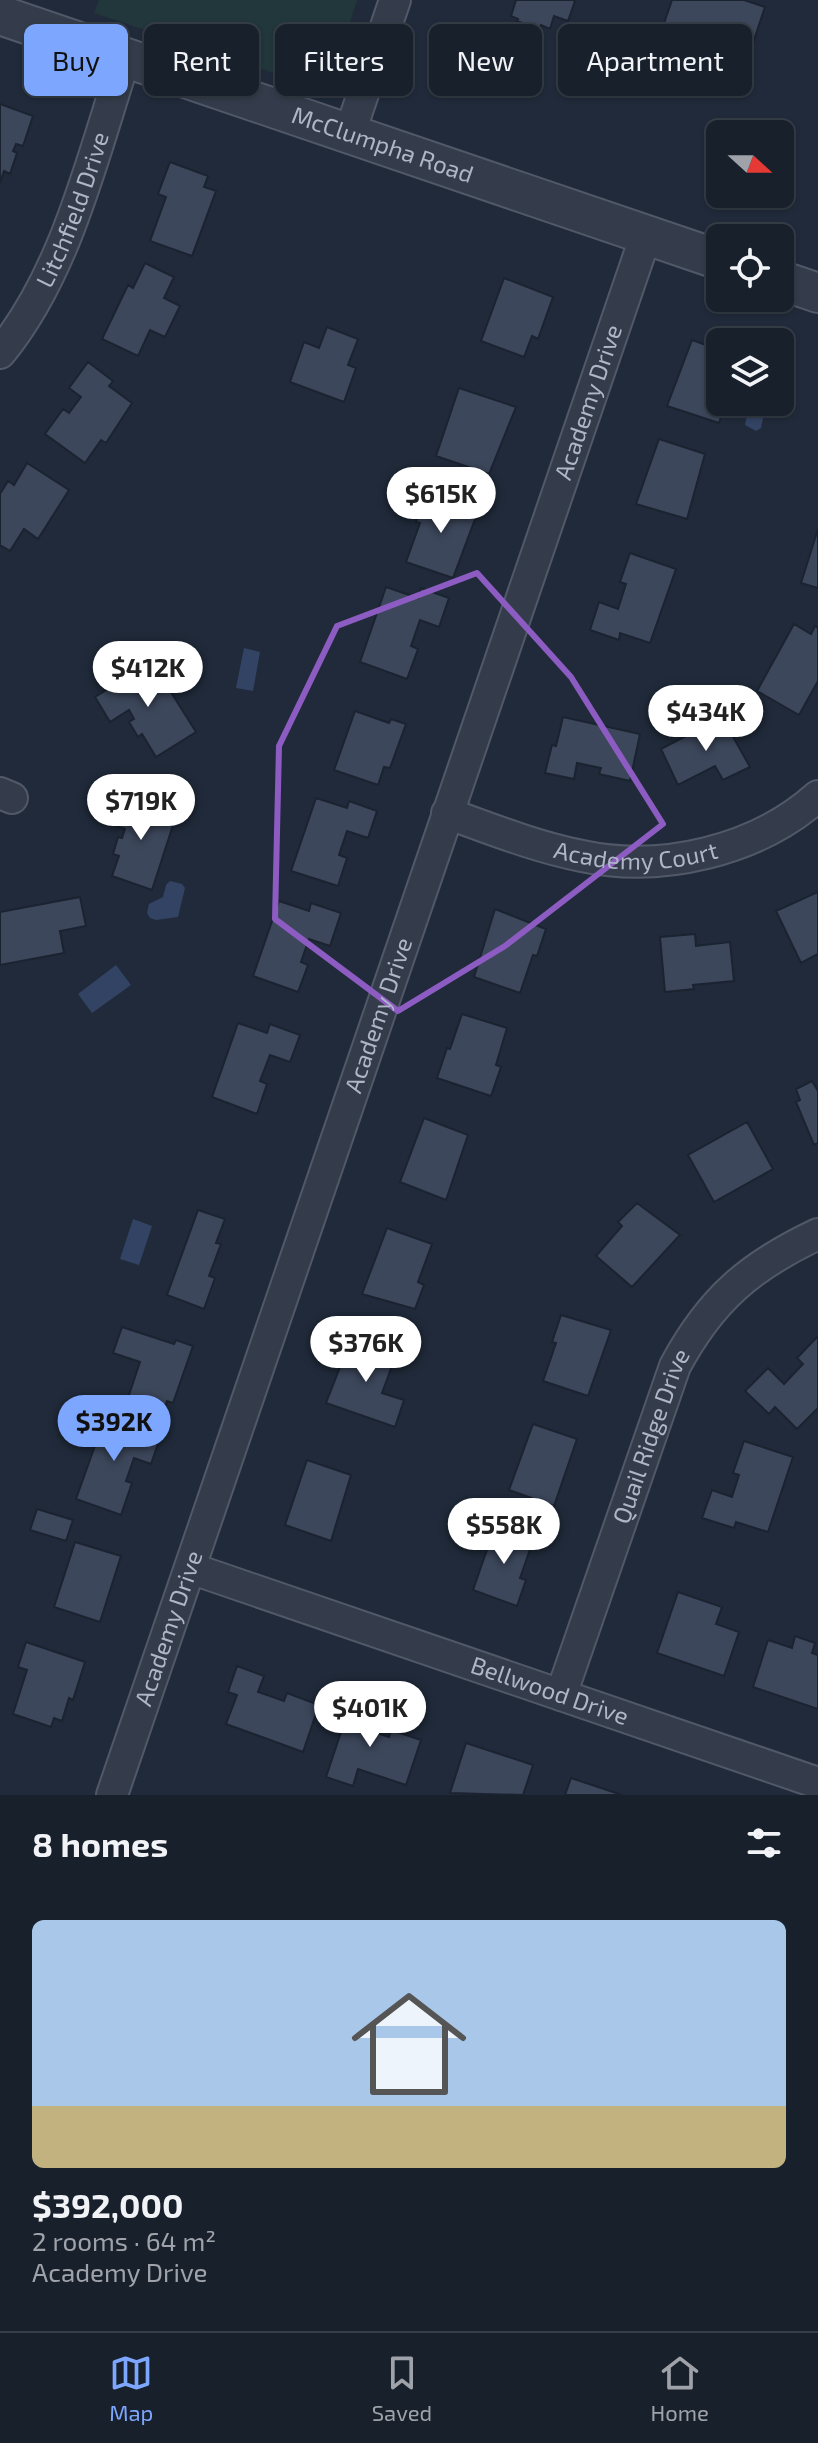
<!DOCTYPE html>
<meta charset="utf-8">
<style>
body{margin:0;font-family:"Exo 2",sans-serif;background:#252d38;color:#f1f3f6;height:100vh;display:flex;flex-direction:column;font-size:30px;white-space:nowrap}
*{box-sizing:border-box;margin:0}
p{font-size:26px;color:#9fa3a9}
.icon{flex:none;width:44px;height:44px;fill:none;stroke:currentColor;stroke-width:2;stroke-linecap:round;stroke-linejoin:round}
.map{position:relative;height:1795px;overflow:hidden}
.sheet{display:flex;flex-direction:column;background:#18202c;flex:1}
.sheet>*{flex:none}
.hud{position:absolute;left:24px;top:24px;width:770px;height:72px;display:flex;gap:16px}
.needle{width:52px;rotate:111deg}
.tools{position:absolute;left:706px;top:120px;display:grid;gap:16px}
.tools a{display:grid;place-items:center;width:88px;height:88px;border-radius:12px;background:#18202c;box-shadow:0 2px 6px #0004,0 0 0 2px #363e48;font-size:40px}
.price{position:absolute;translate:-50% -68px;padding:0 18px;border-radius:28px;background:#fff;color:#222;font-size:26px;line-height:52px;filter:drop-shadow(0 2px 4px #0008)}
.price::after{content:'';position:absolute;left:50%;top:48px;width:24px;height:18px;margin-left:-12px;background:inherit;clip-path:polygon(0 0,100% 0,50% 100%)}
.price.active{background:#7da6fe;color:#111}
ul{padding:0;list-style:none}
li{display:grid;align-content:center;gap:16px;height:424px;padding:0 32px}
li span{display:grid;place-items:center;height:248px;border-radius:12px;color:#555}
li>.icon{margin-inline-start:auto}
span .icon{width:144px;height:144px;fill:#fffc;stroke-width:1}
li b{font-size:34px}
h2{display:flex;justify-content:space-between;align-items:center;height:96px;padding:0 32px;font-size:34px}
.tag{padding:0 28px;border-radius:12px;background:#18202c;box-shadow:0 2px 6px #0004,0 0 0 2px #363e48;font-size:28px;line-height:72px}
.tag.active{background:#7da6fe;color:#111}
.tab-bar{display:flex;justify-content:space-around;align-items:center;height:112px;border-top:2px solid #363e48;background:#18202c;font-size:22px;color:#9fa3a9}
.tab-bar a{display:grid;justify-items:center;gap:4px}
.tab-bar .active{color:#7da6fe}
.map>svg:first-child{display:block}
.green{fill:#22373b}
.water{fill:#324363}
.building{fill:#3c475b;stroke:#1b2331;stroke-width:2}
.lines{fill:none;stroke-linecap:round;stroke-linejoin:round}
.minor-casing{stroke:#515968;stroke-width:34}
.tertiary-casing{stroke:#515968;stroke-width:42}
.minor{stroke:#343c4b;stroke-width:30}
.tertiary{stroke:#343c4b;stroke-width:38}
.marked{fill:none;stroke:#8d5cc2;stroke-width:6;stroke-linejoin:round}
.labels{text-anchor:middle;stroke-width:7;stroke-linejoin:round;paint-order:stroke}
.street-label{font-size:24px;fill:#aeb6c7;stroke:#19212f}
</style>
<div class="map">
<svg width="818" height="1795" viewBox="0 0 818 1795">
<rect width="100%" height="100%" fill="#202a3a"/>
<!-- green -->
<path class="green" d="M99 0H357L328 91 94 13Z"/>
<!-- water -->
<path class="water" d="M754 402H770L764 413 761 428 756 431 745 425 747 415Z
M244 648 260 652 253 691 236 688Z
M170 881 182 884 185 888 178 917 156 920 150 918 147 913 149 904 163 897 166 885Z
M116 965 131 985 92 1013 78 994Z
M133 1219 152 1226 139 1265 120 1259Z"/>
<!-- building -->
<path class="building" d="M516 0H573L575 1 568 21 554 16 550 29 541 25 539 29 517 21 518 19 511 16Z
M672 0H744L765 7 748 58 694 40 682 75 650 64Z
M0 104 33 116 23 146 16 144 13 151 17 153 10 174 4 171 0 183Z
M170 162 208 176 204 187 216 191 192 256 150 241 166 197 158 194Z
M145 263 174 277 164 298 180 306 165 337 150 330 138 356 102 339 128 285 133 288Z
M504 278 553 297 538 339 532 336 524 357 481 341Z
M327 327 358 339 348 365 356 368 344 402 290 382 304 342 319 348Z
M692 340 720 350V402H726L719 423 667 406Z
M88 362 113 381 109 386 132 403 106 443 101 440 85 463 45 434 63 409 69 413 81 397 69 388Z
M459 388 516 407 489 474 436 456Z
M659 439 705 454 687 519 636 504Z
M27 463 69 490 38 539 24 529 10 551 0 545V494L8 481 14 485Z
M425 493 478 511 453 578 406 562 420 523 416 522Z
M818 529V588L801 583Z
M630 553 676 569 650 643 620 633 619 640 590 630 599 602 618 609 626 584 620 582Z
M386 587 418 598 421 588 449 598 439 627 420 620 411 646 418 649 407 679 360 662Z
M794 624 811 634 815 626 818 628V681L799 715 757 691Z
M152 662 196 732 156 757 142 734 138 737 129 722 134 719 129 710 110 722 95 697Z
M355 711 389 723 391 719 406 724 390 768 384 767 378 785 334 770Z
M563 717 640 734 630 781 599 774 601 768 577 763 574 779 545 773 552 745 556 746Z
M722 717 750 767 723 780 715 766 678 785 661 749Z
M126 795 168 808 164 818 174 822 152 890 112 876 119 856 113 854 118 837 122 838 125 829 116 826Z
M316 798 347 808 349 801 377 811 368 838 347 831 339 855 347 858 338 886 291 871Z
M818 892V954L801 963 776 911Z
M80 897 86 926 60 931 64 953 0 965V912Z
M279 901 309 911 311 903 341 913 330 946 309 939 301 962 308 965 298 992 253 976Z
M495 909 546 929 537 956 533 955 520 993 474 977Z
M695 934 696 946 730 942 734 981 693 985 694 989 665 992 660 937Z
M462 1014 507 1028 496 1065 501 1067 491 1096 437 1078 447 1048 450 1049Z
M238 1023 267 1033 270 1024 300 1035 290 1062 270 1055 260 1081 267 1084 257 1114 212 1097Z
M812 1081 818 1091V1143L814 1145 796 1102 800 1100 796 1089Z
M424 1118 468 1135 446 1200 400 1182Z
M747 1122 773 1169 714 1202 688 1155Z
M637 1203 680 1235 632 1287 596 1256 622 1226 618 1222Z
M198 1210 225 1219 216 1243 221 1244 209 1276 215 1278 204 1309 167 1295Z
M387 1228 432 1244 418 1282 424 1285 415 1309 362 1294Z
M561 1315 611 1330 588 1396 543 1381 556 1343 552 1342Z
M122 1327 174 1344 176 1340 193 1346 173 1403 167 1401 163 1413 127 1401 140 1362 113 1353Z
M818 1336V1408L797 1429 775 1407 769 1414 745 1391 768 1368 784 1384 803 1364 797 1358Z
M351 1339 396 1355 382 1393 404 1400 395 1427 326 1403Z
M90 1416 132 1430 134 1426 161 1435 151 1464 134 1458 126 1481 132 1483 121 1515 76 1499 97 1440 83 1436Z
M533 1424 577 1439 554 1506 509 1490Z
M744 1441 793 1457 768 1532 736 1522 734 1528 702 1518 712 1490 732 1497 739 1475 733 1473Z
M307 1460 351 1475 331 1541 285 1525Z
M37 1509 73 1520 66 1541 30 1530Z
M496 1524 534 1538 520 1578 526 1580 517 1606 473 1590Z
M75 1542 121 1556 100 1622 54 1607Z
M678 1592 722 1607 716 1624 739 1632 724 1676 657 1653Z
M795 1636 815 1643 812 1653 818 1655V1709L753 1687 768 1640 792 1648Z
M26 1642 85 1662 73 1700 69 1698 62 1721 54 1718 51 1727 13 1714 27 1670 18 1667Z
M237 1666 264 1676 258 1692 284 1701 287 1693 319 1705 303 1752 226 1724 237 1695 228 1692Z
M343 1700 372 1709 365 1729 389 1737 391 1730 421 1740 406 1785 358 1769 353 1786 326 1777 342 1729 335 1726Z
M466 1743 533 1765 523 1795 450 1793Z
M571 1778 622 1795H565Z"/>
<g class="lines">
<!-- minor casing -->
<g class="minor-casing">
<g id="minor">
<path d="M349 135 395 0"/>
<path id="s1" d="M0 353C66 273 93 155 125 58"/>
<path d="M0 793 12 798"/>
<path id="s2" d="M447 813C491 829 536 847 582 856 661 873 757 851 818 796"/>
<path id="s3" d="M190 1568 818 1783"/>
<path id="s4" d="M561 1695 675 1366C711 1299 750 1266 818 1234"/>
<path id="s5" d="M112 1795 646 235"/>
</g>
</g>
<!-- tertiary casing -->
<g class="tertiary-casing">
<g id="tertiary">
<path id="s6" d="M0 15 720 260"/>
<path d="M780 280 818 293"/>
</g>
</g>
<!-- minor -->
<use href="#minor" class="minor"/>
<!-- tertiary -->
<use href="#tertiary" class="tertiary"/>
</g>
<!-- marked area -->
<path class="marked" d="M477 573 571 677 663 824 505 946 398 1011 275 919 279 746 337 626Z"/>
<g class="labels">
<!-- street labels -->
<g class="street-label">
<text dy="8" stroke="none"><textPath href="#s6" startOffset="404">McClumpha Road</textPath></text>
<text dy="8" stroke="none"><textPath href="#s1" startOffset="162">Litchfield Drive</textPath></text>
<text dy="8" stroke="none"><textPath href="#s5" startOffset="1472">Academy Drive</textPath></text>
<text dy="8" stroke="none"><textPath href="#s2" startOffset="196">Academy Court</textPath></text>
<text dy="8" stroke="none"><textPath href="#s5" startOffset="824">Academy Drive</textPath></text>
<text dy="8" stroke="none"><textPath href="#s4" startOffset="274">Quail Ridge Drive</textPath></text>
<text dy="8" stroke="none"><textPath href="#s5" startOffset="176">Academy Drive</textPath></text>
<text dy="8" stroke="none"><textPath href="#s3" startOffset="380">Bellwood Drive</textPath></text>
</g>
</g>
</svg>
<div class="tools">
<a><svg class="needle" viewBox="-14 -14 28 28"><path d="M0-13l5 13h-10z" fill="#e53935"/><path d="M0 13l5-13h-10z" fill="#9fa3a9"/></svg></a>
<a><svg class="icon" aria-label="locate" viewBox="0 0 24 24"><circle cx="12" cy="12" r="6"/><path d="M12 2v4M12 18v4M2 12h4M18 12h4"/></svg></a>
<a><svg class="icon" aria-label="layers" viewBox="0 0 24 24"><path d="M12 4l9 5-9 5-9-5zM3 14l9 5 9-5"/></svg></a>
</div>
<b class="price" style="left:441px;top:535px">$615K</b>
<b class="price" style="left:148px;top:709px">$412K</b>
<b class="price" style="left:706px;top:753px">$434K</b>
<b class="price" style="left:141px;top:842px">$719K</b>
<b class="price" style="left:366px;top:1384px">$376K</b>
<b class="price active" style="left:114px;top:1463px">$392K</b>
<b class="price" style="left:504px;top:1566px">$558K</b>
<b class="price" style="left:370px;top:1749px">$401K</b>
<div class="hud">
<a class="tag active">Buy</a>
<a class="tag">Rent</a>
<a class="tag">Filters</a>
<a class="tag">New</a>
<a class="tag">Apartment</a>
</div>
</div>
<section class="sheet">
<h2>8 homes<svg class="icon" aria-label="filters" viewBox="0 0 24 24"><path d="M4 7h16M4 17h16"/><circle cx="9" cy="7" r="2"/><circle cx="15" cy="17" r="2"/></svg></h2>
<ul>
<li><span style="background:linear-gradient(#a9c7e8 75%,#c2b280 0)"><svg class="icon" aria-label="home" viewBox="0 0 24 24"><path d="M3 11l9-7 9 7M6 9v11h12V9"/></svg></span><div><b>$392,000</b><p>2 rooms · 64 m²</p><p>Academy Drive</p></div></li>
</ul>
</section>
<nav class="tab-bar">
<a class="active"><svg class="icon" aria-label="map" viewBox="0 0 24 24"><path d="M3 6l6-2 6 2 6-2v14l-6 2-6-2-6 2zM9 4v14M15 6v14"/></svg>Map</a>
<a><svg class="icon" aria-label="saved" viewBox="0 0 24 24"><path d="M7 4h10v16l-5-4-5 4z"/></svg>Saved</a>
<a><svg class="icon" aria-label="home" viewBox="0 0 24 24"><path d="M3 11l9-7 9 7M6 9v11h12V9"/></svg>Home</a>
</nav>
